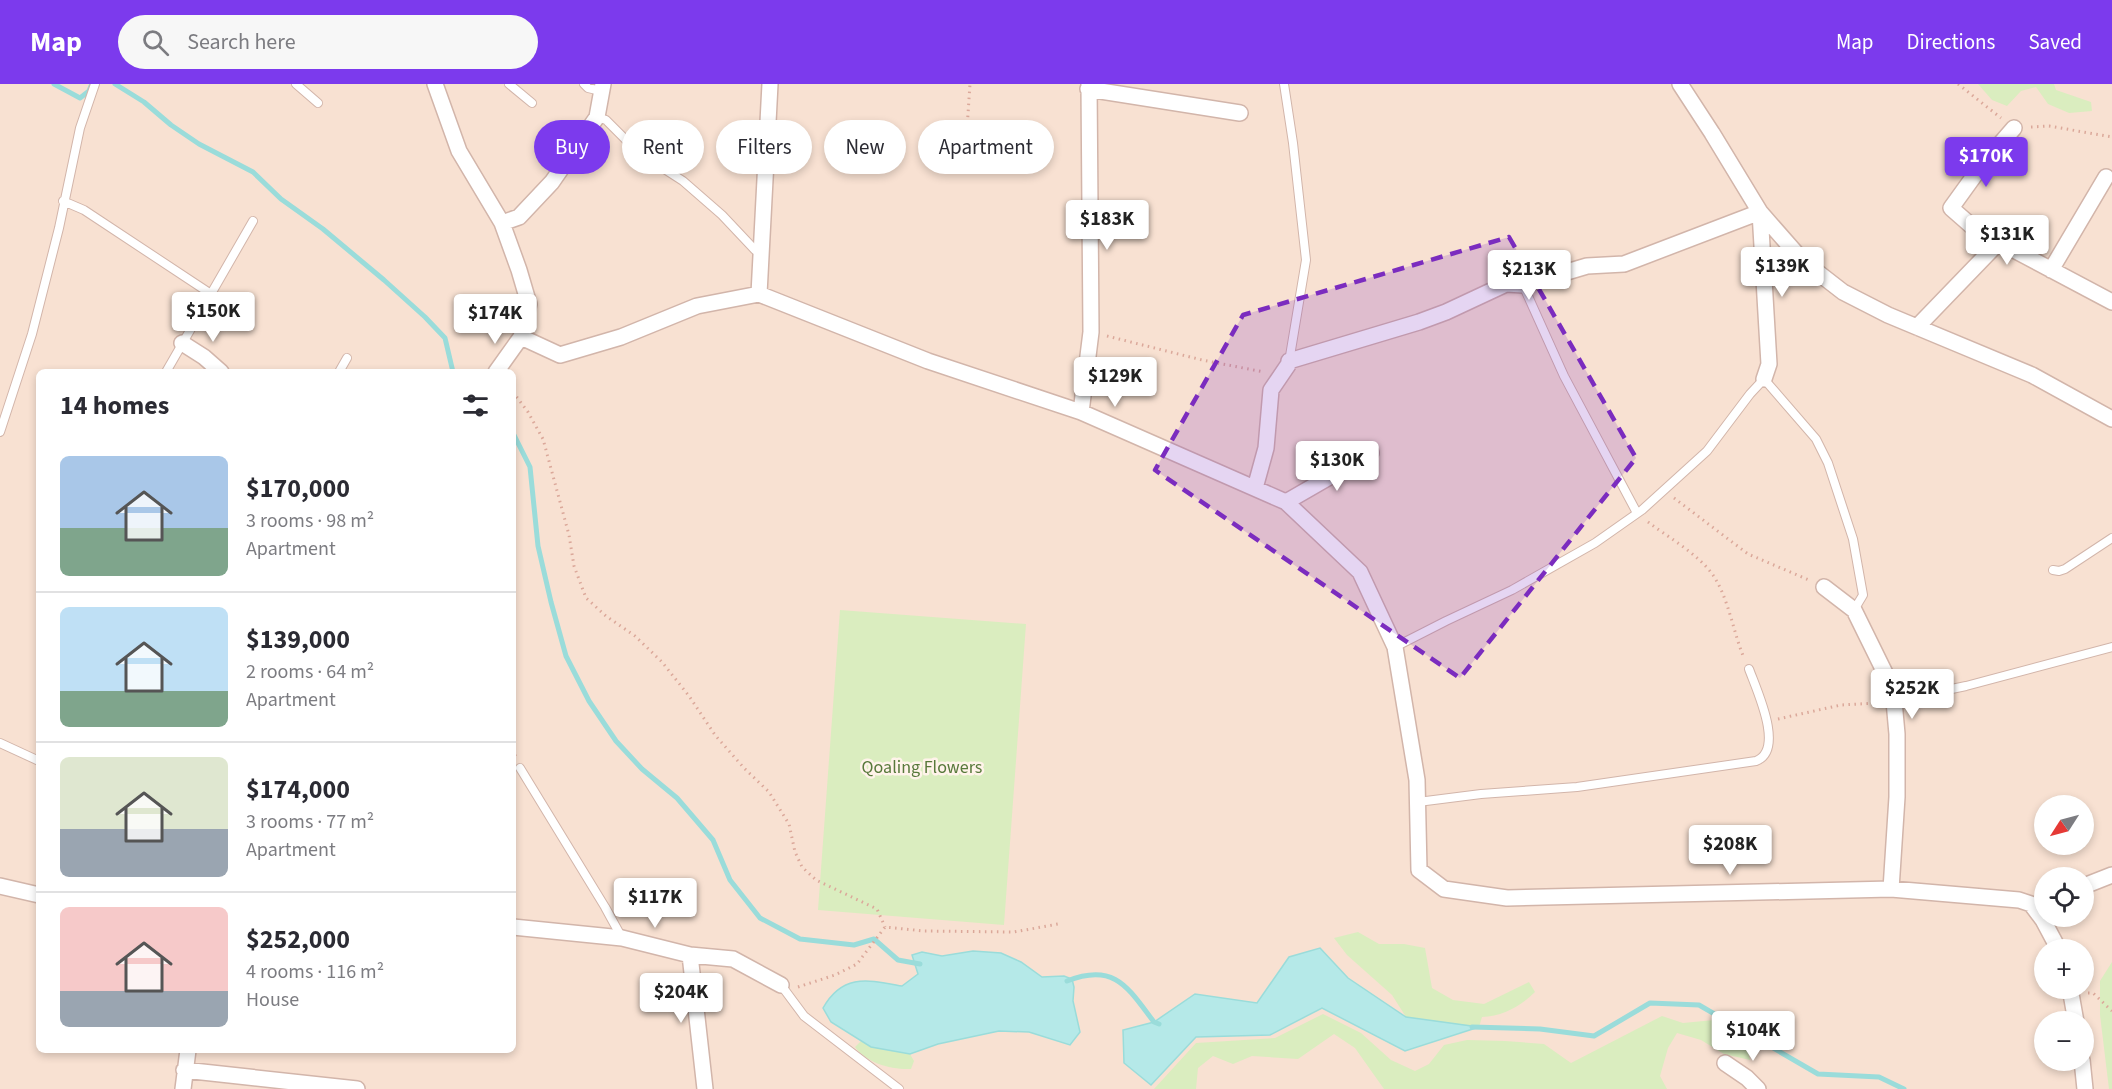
<!DOCTYPE html>
<meta charset="utf-8">
<style>
body{margin:0;font-family:"Source Sans 3",sans-serif;background:#f7f7f7;color:#2b2b33;height:100vh;display:flex;flex-direction:column;font-size:22px;white-space:nowrap}
*{box-sizing:border-box;margin:0}
p{font-size:20px;color:#7c7c81}
.icon{flex:none;width:33px;height:33px;fill:none;stroke:currentColor;stroke-width:2;stroke-linecap:round;stroke-linejoin:round}
.map{position:relative;flex:1;overflow:hidden}
.details{position:absolute;left:36px;top:285px;width:480px;height:684px;display:flex;flex-direction:column;background:#fff;border-radius:9px;box-shadow:0 3px 9px #0003}
.details>*{flex:none}
.top-card{position:absolute;left:534px;top:36px;width:570px;height:54px;display:flex;gap:12px}
.needle{width:39px;rotate:234deg}
.buttons{position:absolute;left:2034px;top:711px;display:grid;gap:12px}
.buttons a{display:grid;place-items:center;width:60px;height:60px;border-radius:50%;background:#fff;box-shadow:0 3px 9px #0003;font-size:30px}
.price{position:absolute;translate:-50% -51px;padding:0 14px;border-radius:6px;background:#fff;color:#222;font-size:20px;line-height:39px;filter:drop-shadow(0 2px 3px #0008)}
.price::after{content:'';position:absolute;left:50%;top:36px;width:18px;height:14px;margin-left:-9px;background:inherit;clip-path:polygon(0 0,100% 0,50% 100%)}
.price.selected{background:#7c3aed;color:#fff}
ul{padding:0;list-style:none}
li{display:flex;align-items:center;gap:18px;height:150px;padding:0 24px}
li+li{border-top:2px solid #e1e1e2}
li span{display:grid;place-items:center;flex:none;width:168px;height:120px;border-radius:9px;color:#555}
li>.icon{margin-inline-start:auto}
span .icon{width:72px;height:72px;fill:#fffc;stroke-width:1}
li b{font-size:26px}
h2{display:flex;justify-content:space-between;align-items:center;height:72px;padding:0 24px;font-size:26px}
.pill{padding:0 21px;border-radius:27px;background:#fff;box-shadow:0 3px 9px #0003;font-size:21px;line-height:54px}
.pill.selected{background:#7c3aed;color:#fff}
header{display:flex;align-items:center;gap:36px;box-sizing:border-box;height:84px;padding:0 30px;background:#7c3aed;color:#fff}
header strong{font-size:28px}
nav{display:flex;gap:33px;margin-inline-start:auto;font-size:21px}
.search{width:420px;height:54px;background:#f7f7f7;display:flex;align-items:center;gap:15px;box-sizing:border-box;padding:0 21px;border-radius:33px;color:#7c7c81;font-size:22px}
.map>svg:first-child{display:block}
.residential{fill:#f8e1d2;fill-rule:evenodd}
.green{fill:#daedbf}
.water{fill:#b5e9e8;stroke:#9adcda;stroke-width:1.5}
.lines{fill:none;stroke-linecap:round;stroke-linejoin:round}
.stream{stroke:#9adcda;stroke-width:5}
.lane-casing{stroke:#d2b5aa;stroke-width:10}
.street-casing{stroke:#d2b5aa;stroke-width:18}
.path{stroke:#dba89a;stroke-width:3;stroke-dasharray:1.5 4.5;stroke-linecap:butt}
.lane{stroke:#fff;stroke-width:8}
.street{stroke:#fff;stroke-width:15}
.marked{fill:#7b2cbf;fill-opacity:0.2;stroke:#7b2cbf;stroke-width:4.5;stroke-dasharray:12 8;stroke-linejoin:round}
.labels{text-anchor:middle;stroke-width:5;stroke-linejoin:round;paint-order:stroke}
.park-label{font-size:18px;fill:#58793b;stroke:#fff3ea}
</style>
<header>
<strong>Map</strong>
<div class="search"><svg class="icon" aria-label="search" viewBox="0 0 24 24"><circle cx="10" cy="10" r="6"/><path d="M15 15l6 6"/></svg>Search here</div>
<nav><a>Map</a><a>Directions</a><a>Saved</a></nav>
</header>
<div class="map">
<svg width="2112" height="1005" viewBox="0 0 2112 1005">
<rect width="100%" height="100%" fill="#feeee2"/>
<!-- residential -->
<path class="residential" d="M0 0H2112V1005H0ZM39 288H513V966H39ZM2044 722H2084V760H2044ZM2044 794H2084V832H2044ZM2044 866H2084V904H2044ZM2044 938H2084V976H2044Z"/>
<!-- green -->
<path class="green" d="M1978 0H2054L2056 6 2091 18 2092 27 2069 29 2048 20 2036 3 2021 7 2007 22 1992 16Z
M840 526 1026 540 1004 841 818 826Z
M1358 848 1379 860H1404L1425 864 1432 904 1453 916 1484 920 1529 898 1535 908C1520 923 1503 932 1482 933L1479 943 1406 933 1392 911 1347 871 1334 854Z
M2112 878V1005H2109L2100 931V897Z
M1323 930 1361 949 1391 976 1415 987 1429 980 1444 961 1467 956 1505 957 1544 960 1571 979 1662 932 1683 939 1714 936 1727 951 1747 962 1750 976 1724 970 1701 956 1677 949 1668 964 1660 992 1667 1005H1384L1355 964 1334 950 1298 975 1252 972 1233 980 1213 972 1198 984 1196 1005H1154L1196 959 1275 954Z
M861 957 871 963 910 970 914 977 911 985C892 986 866 979 855 963Z"/>
<!-- water -->
<path class="water" d="M1320 864 1348 894 1406 933 1479 943 1405 967 1322 924 1270 951 1196 953 1151 1001 1124 979 1123 946 1154 938 1195 910 1257 919 1289 873Z
M973 867 1001 869 1021 878 1042 893 1064 892 1072 895 1074 903 1073 917 1080 948 1070 961 1029 948 999 947 938 960 910 970 871 963 831 938 823 924C843 889 868 896 902 902L918 890 912 871 922 868 942 872Z"/>
<g class="lines">
<!-- stream -->
<path class="stream" d="M54 0 80 14 89 7 91 2
M115 0 144 18 171 41 199 60 253 88 281 115 323 145 384 196 425 233 445 254 453 288
M513 349 530 383 538 462 551 518 566 572 589 617 616 657 642 685 677 714 713 756 730 796 760 834 800 855 854 861 874 855 898 876 920 880
M1067 897C1115 878 1128 904 1154 938L1159 940
M1472 943 1540 945 1594 952 1650 919 1699 921 1818 990 1879 993 1904 1005"/>
<!-- lane casing -->
<g class="lane-casing">
<path id="lane" d="M296 0 318 19
M509 0 532 19
M584 0 588 4 601 7
M1284 0 1293 59 1306 176 1289 278
M597 33 606 36 638 68 683 97 722 131 755 166 760 162
M63 117 84 126 211 210
M1523 201 1564 292 1637 429
M166 288 253 137
M339 288 347 274
M0 348 32 250 59 144 80 44 95 0
M2053 486 2059 487 2065 485 2112 454
M1395 563 1446 537 1512 506 1595 459 1642 426 1707 367 1750 310 1764 295 1816 355 1828 379 1853 455 1863 511 1854 526
M1894 617 1966 602 2112 563
M0 659 39 677
M520 684 605 823 622 854
M1418 718 1481 710 1577 703 1756 677C1785 666 1757 607 1749 585
M781 901 804 932 899 1005"/>
</g>
<!-- street casing -->
<g class="street-casing">
<path id="street" d="M435 0 459 67 502 139 519 186 529 220 521 253 496 288
M1680 0 1712 49 1760 128 1803 177 1843 208 1888 231 2032 291 2112 335
M1088 5 1240 29
M502 139 519 133 552 98 597 33 603 0
M1999 158 1975 145 1951 124 1982 81 2014 44
M2051 186 2106 93
M759 210 770 0
M1917 243 1999 158 2112 218
M521 253 560 271 621 253 697 222 759 210 928 277 1081 328 1286 418 1360 488 1395 563 1417 696 1419 786 1444 805 1507 814 1891 805 2019 816 2031 820 2043 836 2059 866
M182 259 204 273 221 288
M1289 277 1419 238 1446 228 1506 200 1523 201 1587 182 1624 180 1760 128 1769 280 1764 295
M1081 328 1091 248 1089 0
M1255 404 1266 364 1271 306 1288 281
M1286 418 1371 369
M1824 503 1854 526 1885 589 1894 617 1897 650V713L1891 805
M0 802 39 811
M2084 802 2112 791
M513 843 622 854 690 871 733 875 781 901
M690 871 705 1005
M2070 904 2076 938
M2082 976 2085 1005
M1725 979 1747 994 1758 1005
M184 986 357 1005
M183 1005 188 966"/>
</g>
<!-- path -->
<path class="path" d="M1958 0 2001 34
M2031 43 2049 42 2112 53
M967 45 970 0
M1107 252 1202 276 1264 288
M513 308 528 328 543 355 569 451 574 482 586 514 606 532 635 552 662 578 689 612 715 651 744 684 769 708 789 740 795 768 802 783 816 796 877 825 885 843
M1674 414 1748 470 1809 496
M1648 438C1669 454 1697 469 1713 491 1729 515 1733 548 1744 574
M1778 635 1841 621 1878 619
M513 665 516 674
M798 903 835 891 857 880 885 843 924 847 1014 848 1058 840
M2088 909H2093L2112 927"/>
<!-- lane -->
<use href="#lane" class="lane"/>
<!-- street -->
<use href="#street" class="street"/>
</g>
<!-- marked area -->
<path class="marked" d="M1509 153 1636 374 1460 594 1155 386 1243 231Z"/>
<g class="labels">
<!-- park labels -->
<g class="park-label">
<text x="922" y="689">Qoaling Flowers</text>
</g>
</g>
</svg>
<div class="buttons">
<a><svg class="needle" viewBox="-14 -14 28 28"><path d="M0-13l5 13h-10z" fill="#e53935"/><path d="M0 13l5-13h-10z" fill="#7c7c81"/></svg></a>
<a><svg class="icon" aria-label="locate" viewBox="0 0 24 24"><circle cx="12" cy="12" r="6"/><path d="M12 2v4M12 18v4M2 12h4M18 12h4"/></svg></a>
<a>+</a>
<a>−</a>
</div>
<b class="price selected" style="left:1986px;top:104px">$170K</b>
<b class="price" style="left:1107px;top:167px">$183K</b>
<b class="price" style="left:2007px;top:182px">$131K</b>
<b class="price" style="left:1782px;top:214px">$139K</b>
<b class="price" style="left:1529px;top:217px">$213K</b>
<b class="price" style="left:213px;top:259px">$150K</b>
<b class="price" style="left:495px;top:261px">$174K</b>
<b class="price" style="left:1115px;top:324px">$129K</b>
<b class="price" style="left:1337px;top:408px">$130K</b>
<b class="price" style="left:1912px;top:636px">$252K</b>
<b class="price" style="left:1730px;top:792px">$208K</b>
<b class="price" style="left:655px;top:845px">$117K</b>
<b class="price" style="left:681px;top:940px">$204K</b>
<b class="price" style="left:1753px;top:978px">$104K</b>
<div class="top-card">
<a class="pill selected">Buy</a>
<a class="pill">Rent</a>
<a class="pill">Filters</a>
<a class="pill">New</a>
<a class="pill">Apartment</a>
</div>
<section class="details">
<h2>14 homes<svg class="icon" aria-label="filters" viewBox="0 0 24 24"><path d="M4 7h16M4 17h16"/><circle cx="9" cy="7" r="2"/><circle cx="15" cy="17" r="2"/></svg></h2>
<ul>
<li><span style="background:linear-gradient(#a9c7e8 60%,#7fa58c 0)"><svg class="icon" aria-label="home" viewBox="0 0 24 24"><path d="M3 11l9-7 9 7M6 9v11h12V9"/></svg></span><div><b>$170,000</b><p>3 rooms · 98 m²</p><p>Apartment</p></div></li>
<li><span style="background:linear-gradient(#bfe0f5 70%,#7fa58c 0)"><svg class="icon" aria-label="home" viewBox="0 0 24 24"><path d="M3 11l9-7 9 7M6 9v11h12V9"/></svg></span><div><b>$139,000</b><p>2 rooms · 64 m²</p><p>Apartment</p></div></li>
<li><span style="background:linear-gradient(#dfe7d0 60%,#9aa5b1 0)"><svg class="icon" aria-label="home" viewBox="0 0 24 24"><path d="M3 11l9-7 9 7M6 9v11h12V9"/></svg></span><div><b>$174,000</b><p>3 rooms · 77 m²</p><p>Apartment</p></div></li>
<li><span style="background:linear-gradient(#f6c9c9 70%,#9aa5b1 0)"><svg class="icon" aria-label="home" viewBox="0 0 24 24"><path d="M3 11l9-7 9 7M6 9v11h12V9"/></svg></span><div><b>$252,000</b><p>4 rooms · 116 m²</p><p>House</p></div></li>
</ul>
</section>
</div>
